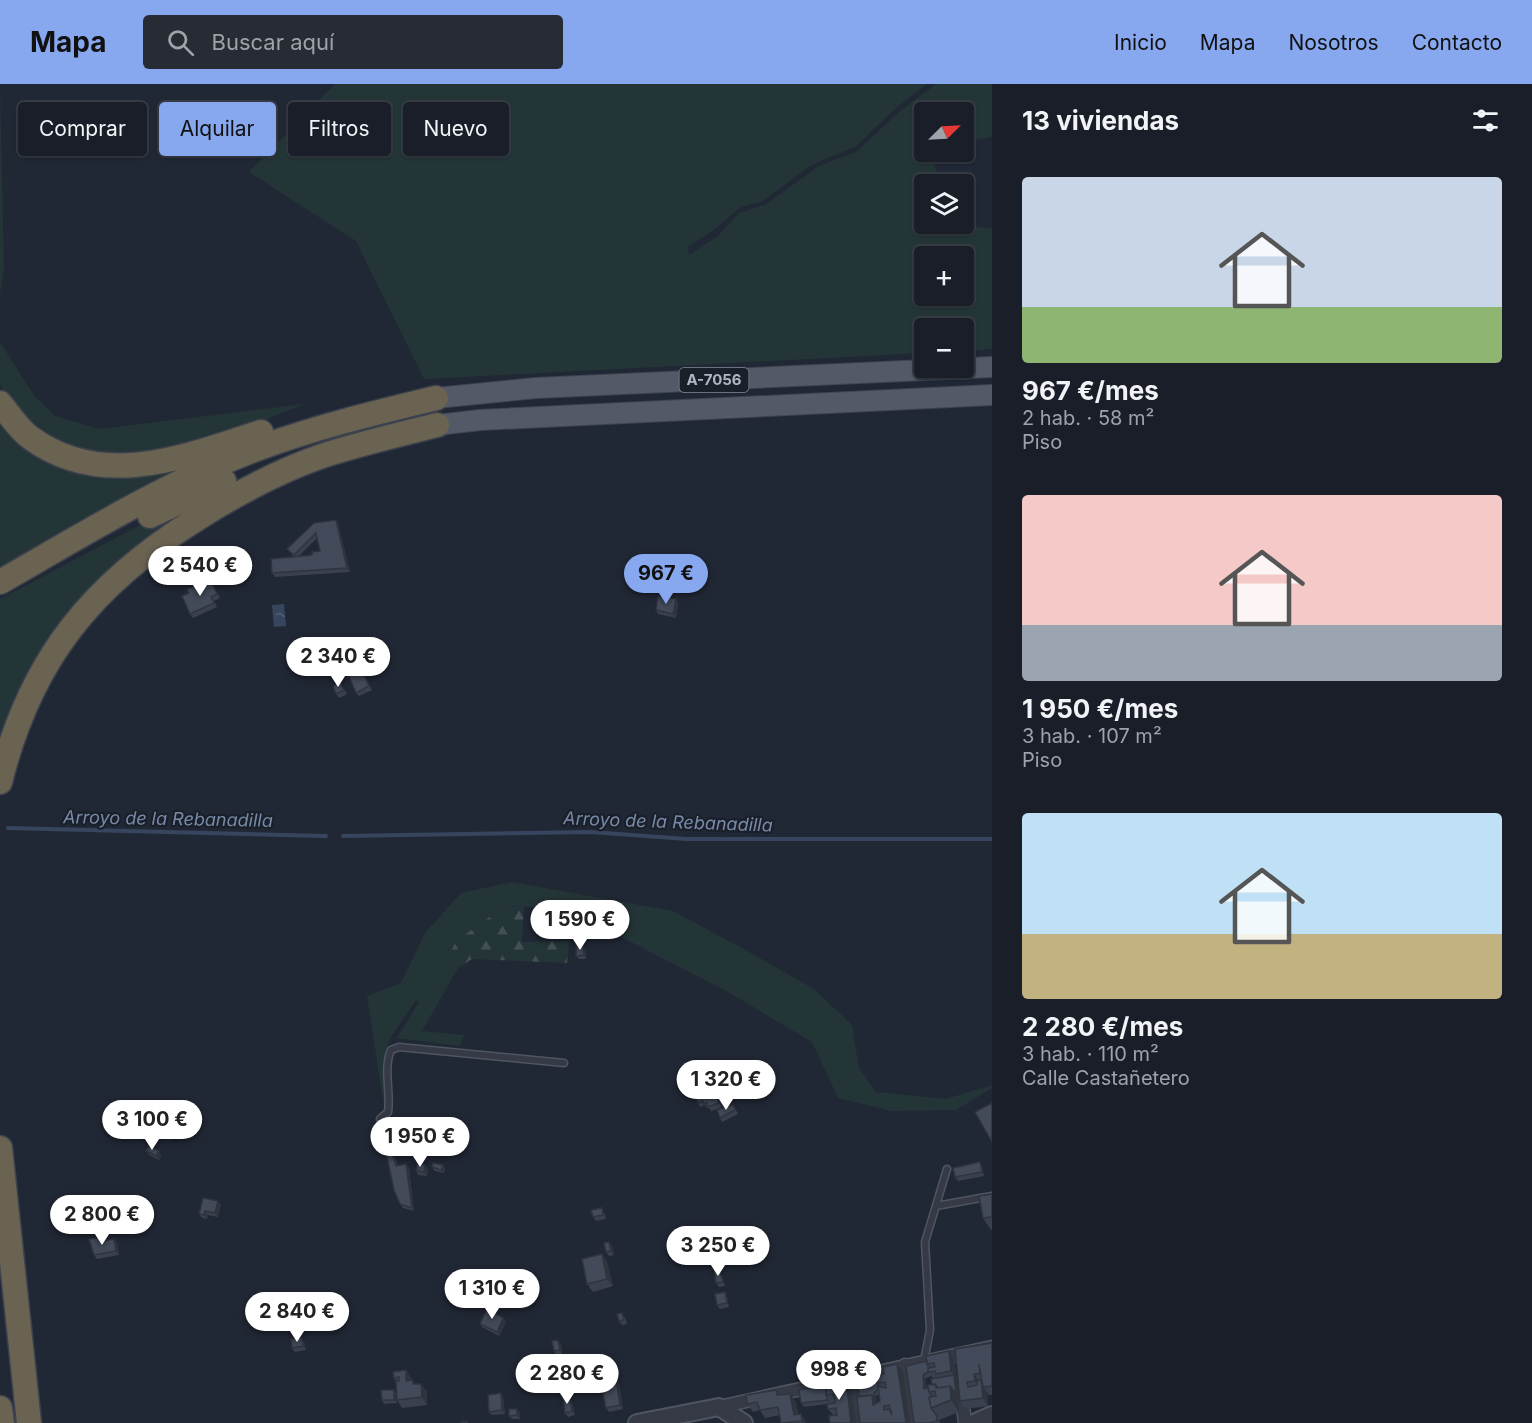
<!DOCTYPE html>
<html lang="es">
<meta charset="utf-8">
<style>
body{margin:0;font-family:Inter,sans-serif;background:#262b34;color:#f1f3f6;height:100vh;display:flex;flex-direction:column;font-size:22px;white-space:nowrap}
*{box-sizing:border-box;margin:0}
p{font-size:20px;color:#9fa2a8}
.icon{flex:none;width:33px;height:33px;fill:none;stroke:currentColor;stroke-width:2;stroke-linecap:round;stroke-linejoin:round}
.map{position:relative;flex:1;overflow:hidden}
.drawer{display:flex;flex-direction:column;background:#191e28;width:540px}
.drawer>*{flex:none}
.guide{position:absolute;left:18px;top:18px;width:570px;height:54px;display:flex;gap:12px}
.needle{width:39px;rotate:66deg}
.fabs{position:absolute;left:914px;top:18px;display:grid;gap:12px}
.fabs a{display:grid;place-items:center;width:60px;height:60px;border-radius:6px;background:#191e28;box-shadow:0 2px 4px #0004,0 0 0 2px #373c45;font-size:30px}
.price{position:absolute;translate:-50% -51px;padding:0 14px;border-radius:21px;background:#fff;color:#222;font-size:20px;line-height:39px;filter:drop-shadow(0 2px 3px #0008)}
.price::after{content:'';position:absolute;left:50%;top:36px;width:18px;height:14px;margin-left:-9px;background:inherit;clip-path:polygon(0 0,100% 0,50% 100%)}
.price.selected{background:#87a8ef;color:#111}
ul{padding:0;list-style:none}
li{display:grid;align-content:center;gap:12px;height:318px;padding:0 30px}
li span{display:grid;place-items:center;height:186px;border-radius:6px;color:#555}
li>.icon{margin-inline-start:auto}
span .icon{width:108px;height:108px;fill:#fffc;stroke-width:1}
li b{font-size:26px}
h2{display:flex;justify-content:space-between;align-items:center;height:72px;padding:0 30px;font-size:26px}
.tag{padding:0 21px;border-radius:6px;background:#191e28;box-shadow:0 2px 4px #0004,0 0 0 2px #373c45;font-size:21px;line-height:54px}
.tag.selected{background:#87a8ef;color:#111}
header{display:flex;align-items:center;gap:36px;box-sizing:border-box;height:84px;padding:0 30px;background:#87a8ef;color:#111}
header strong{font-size:28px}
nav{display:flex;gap:33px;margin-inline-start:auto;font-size:21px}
.search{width:420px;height:54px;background:#262b34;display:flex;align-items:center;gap:15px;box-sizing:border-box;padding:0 21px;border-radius:6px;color:#9fa2a8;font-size:22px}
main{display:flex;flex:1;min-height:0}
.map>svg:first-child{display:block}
.grass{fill:#243537;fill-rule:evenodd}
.forest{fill:url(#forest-firs)}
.water{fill:url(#water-ripples)}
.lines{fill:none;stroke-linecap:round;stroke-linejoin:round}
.stream{stroke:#38455e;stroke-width:4}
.service-casing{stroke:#4f5561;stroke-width:9}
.minor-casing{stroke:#4f5561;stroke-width:15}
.tertiary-casing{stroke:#4f5561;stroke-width:20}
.primary-casing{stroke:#3e4450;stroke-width:22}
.motorway-casing{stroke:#3c424d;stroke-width:27}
.service{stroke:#353a46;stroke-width:6}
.minor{stroke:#353a46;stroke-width:12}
.tertiary{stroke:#353a46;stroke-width:16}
.primary{stroke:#535966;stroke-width:20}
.motorway{stroke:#6b6352;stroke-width:24}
.wall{fill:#3a404d;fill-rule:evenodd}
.shaded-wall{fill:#2f343f}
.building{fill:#434b5a;stroke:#2f343f;stroke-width:1.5;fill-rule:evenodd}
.labels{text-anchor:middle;stroke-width:4.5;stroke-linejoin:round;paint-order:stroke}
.shield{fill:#1a202a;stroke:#828895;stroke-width:1.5}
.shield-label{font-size:15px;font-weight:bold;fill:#afb5c3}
.water-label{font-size:18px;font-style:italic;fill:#798aa9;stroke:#1a202a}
</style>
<header>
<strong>Mapa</strong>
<div class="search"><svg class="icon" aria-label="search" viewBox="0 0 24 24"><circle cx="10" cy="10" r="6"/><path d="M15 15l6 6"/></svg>Buscar aquí</div>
<nav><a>Inicio</a><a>Mapa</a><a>Nosotros</a><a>Contacto</a></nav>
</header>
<main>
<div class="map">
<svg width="992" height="1339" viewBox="0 0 992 1339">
<defs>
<pattern id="forest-firs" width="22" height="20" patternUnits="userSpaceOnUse" patternTransform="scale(1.5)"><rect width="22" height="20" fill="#243537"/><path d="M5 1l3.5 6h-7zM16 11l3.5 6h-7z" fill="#415052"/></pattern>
<pattern id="water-ripples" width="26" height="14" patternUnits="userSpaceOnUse" patternTransform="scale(1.5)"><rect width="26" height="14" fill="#38455e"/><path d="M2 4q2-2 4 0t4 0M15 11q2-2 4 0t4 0" fill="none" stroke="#525e73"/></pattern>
</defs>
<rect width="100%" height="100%" fill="#212835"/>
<!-- grass -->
<path class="grass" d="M0 0 4 186 0 210Z
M335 0H927L896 24 855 63 811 81 763 117 741 123 714 146 687 163 689 171 718 152 739 129 765 121 819 82 856 68 899 28 936 0H992V53L963 58V28H924V68H932L939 100H924V140L992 144V265L963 267V244H924V269L424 295 356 157 249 88ZM963 172V212H924V172Z
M0 258 35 313 55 332 100 345 304 320C222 353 115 405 36 340 24 329 5 316 0 299 0 287 0 270 0 258Z
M0 337 44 372 206 371 0 490Z
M250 391 97 503 0 670V515L165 428Z
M512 798 673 827 740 863 814 905 852 941 859 984 876 1008 946 1015 992 1001V1004L956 1026 892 1027 838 1014 812 958 728 908 604 844 606 838 559 824 505 822 448 874 458 884 422 947 464 951 460 962 397 954 419 918 416 916 391 953 385 970 386 1022H384L367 912 401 899 425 849 461 809Z"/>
<!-- forest -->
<path class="forest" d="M505 822 524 823 522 858 569 857 567 879 472 875 458 884 448 874 456 857Z"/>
<!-- water -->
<path class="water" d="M284 520 286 542 274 543 272 521Z"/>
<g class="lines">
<!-- stream -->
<path class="stream" d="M8 744 326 752
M343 752 591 748 686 755H992"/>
<!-- service casing -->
<g class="service-casing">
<path id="service" d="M380 1035 388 1028C391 1008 383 984 391 966L399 963 564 979
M936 1122 992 1112
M924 1277 930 1246 925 1158 947 1085"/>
</g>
<!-- minor casing -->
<g class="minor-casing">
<path id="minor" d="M905 1281 913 1339
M855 1293 860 1339
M961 1307 965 1339
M719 1323 992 1263"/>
</g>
<!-- tertiary casing -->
<g class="tertiary-casing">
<path id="tertiary" d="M637 1339 719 1323 744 1339
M974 1339 992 1331"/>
</g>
<!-- primary casing -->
<g class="primary-casing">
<path id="primary" d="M436 314 536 304 992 283
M437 341 480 336 992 311"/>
</g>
<!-- motorway casing -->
<g class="motorway-casing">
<path id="motorway" d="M0 319C9 330 19 346 31 354 102 406 185 373 261 348
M150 432 224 397
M0 498C82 451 163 401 251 367 312 344 374 329 436 314
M0 698C30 576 92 500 198 434 236 410 277 388 319 373 358 360 398 351 437 341
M0 1064 29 1339
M0 1324 2 1339"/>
</g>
<!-- service -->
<use href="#service" class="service"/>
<!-- minor -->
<use href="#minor" class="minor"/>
<!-- tertiary -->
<use href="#tertiary" class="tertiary"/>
<!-- primary -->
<use href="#primary" class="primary"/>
<!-- motorway -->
<use href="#motorway" class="motorway"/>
</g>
<!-- wall -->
<path class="wall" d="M314 439 338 440 350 488 275 493 272 489 294 473 287 465ZM317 454 320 467 312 471 299 472Z
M211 497 220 514 214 517 217 523 193 534 190 530Z
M678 519 676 534 658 530 656 526Z
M348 567 354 578 347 581 344 577Z
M363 588 372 606 359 612 356 609Z
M340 598 347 610 339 614 336 610Z
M567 839V853H540L537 849Z
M583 862 586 866V875H579L576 872Z
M715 1004 722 1023 711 1027 709 1024H707L705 1021 700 1023 698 1019Z
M733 1020 738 1030 722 1038 720 1034Z
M173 1023 175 1027 174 1037 157 1035 154 1031Z
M393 1040 394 1045 389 1046 386 1042Z
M170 1046 172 1050 171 1056 166 1055 163 1051Z
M146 1067H159L161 1071 159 1076 149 1071Z
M395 1071 398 1081 409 1084 414 1127 403 1124 400 1120Z
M443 1081 445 1085 444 1089 435 1087 432 1083Z
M982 1082 984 1092 958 1097 955 1093Z
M428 1085 427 1092 418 1091 416 1087Z
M992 1110V1145L991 1146 983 1134Z
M218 1117 221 1121 218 1133 208 1131 207 1135 202 1134 199 1130Z
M604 1128 606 1135 596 1137 593 1133Z
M114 1155 117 1159 119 1171 97 1175 94 1171 104 1157Z
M612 1162 614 1171 609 1172 606 1168Z
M602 1170 607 1178 613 1202 593 1208 587 1200Z
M720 1187 722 1191 725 1202 719 1203 716 1199Z
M727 1212 729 1223 720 1225 717 1221Z
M495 1227 497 1231 503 1234 506 1238 499 1252 482 1243 480 1240Z
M625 1233 627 1240 622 1241 619 1237Z
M304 1258 306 1266 295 1268 292 1264Z
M992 1259V1311H989L987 1308 988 1322 966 1325 960 1317 955 1265Z
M561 1260 562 1270H556L554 1267Z
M556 1275 561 1279 564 1301 543 1302 540 1298 543 1288Z
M954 1275 959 1313V1328L939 1336 940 1339H914L906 1282ZM931 1292 933 1294 932 1301 928 1304H927L925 1295Z
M831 1280 829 1288 822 1285 819 1281Z
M821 1285 823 1291 817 1292 815 1288Z
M406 1286 411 1294 412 1296 415 1300H421L427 1308V1321L402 1324 397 1316V1310V1319L384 1320 382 1316 396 1309V1297L394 1294Z
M606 1286 620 1288 616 1295 608 1290Z
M903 1288 910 1339H860L859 1312 861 1292 863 1296 864 1301 871 1300 879 1291ZM879 1311 880 1317 877 1319 876 1312Z
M846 1295 851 1302 856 1339H830L833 1331 828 1325 827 1320 804 1323 801 1319 825 1301Z
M619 1300 623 1325 609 1328 606 1324Z
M776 1306 780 1311 796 1318 798 1330H801L806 1339H781L780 1331 765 1334 760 1326 753 1328 747 1320Z
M503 1313 505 1330 492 1331 489 1328Z
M570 1314 572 1318 575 1331 568 1333 565 1329Z
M517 1325 520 1329V1335H512L509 1332Z"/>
<!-- shaded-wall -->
<path class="shaded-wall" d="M336 436 338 440 350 488 347 484Z
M676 515 678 519 676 534 673 530Z
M564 835 567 839V853L564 849Z
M583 862 586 866V875L584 871Z
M712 1000 715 1004 722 1023 719 1019Z
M173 1023 175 1027 174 1037 172 1033Z
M170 1046 172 1050 171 1056 168 1052Z
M159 1067 161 1071 159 1076 156 1072Z
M392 1067 395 1071 399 1085 396 1082Z
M980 1078 982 1082 984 1092 982 1088Z
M406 1080 409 1084 414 1127 412 1124Z
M425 1081 428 1085 427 1092 424 1088Z
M443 1081 445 1085 444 1089 441 1086Z
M218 1117 221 1121 218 1133 215 1129Z
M205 1127 208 1131 207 1135 204 1131Z
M114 1155 117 1159 119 1171 116 1167Z
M609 1158 612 1162 614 1171 611 1167Z
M602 1170 607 1178 613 1202 607 1195Z
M720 1187 722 1191 725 1202 723 1198Z
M725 1208 727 1212 729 1223 727 1219Z
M503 1234 506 1238 499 1252 497 1248Z
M302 1254 304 1258 306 1266 303 1262Z
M558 1256 561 1260 562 1270 560 1266Z
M949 1267 954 1275 959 1313V1328L951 1316 950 1302 954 1291 951 1287Z
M558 1275 561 1279 564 1301 561 1297Z
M828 1276 831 1280 829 1288 826 1284Z
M897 1280 903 1288 910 1339H906Z
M617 1284 620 1288 616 1295 613 1291Z
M406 1286 411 1294 412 1304 406 1297Z
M974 1290 980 1298 981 1305 975 1297Z
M923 1291 925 1295 927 1309 924 1305Z
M846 1295 851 1302 856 1339H851Z
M616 1296 619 1300 623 1325 620 1321Z
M981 1296 985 1303H983L987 1308 988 1322 983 1314Z
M421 1300 427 1308V1321L422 1313Z
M394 1306 397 1310V1319L394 1316Z
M501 1309 503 1313 505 1330 502 1326Z
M874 1309 876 1312 879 1328 873 1321 872 1311Z
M790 1310 796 1318 800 1339 794 1331Z
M570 1314 572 1318 575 1331 572 1327Z
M517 1325 520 1329V1335L517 1331Z
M801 1330 806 1338V1339H803L802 1337Z"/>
<!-- building -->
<path class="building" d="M336 436 347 484 272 489 271 475 312 471V468L320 467 316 449 294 471 287 465 314 439Z
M211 497 217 510 211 513 214 519 190 530 182 512 189 509 187 505Z
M658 512 676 515 673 530 656 526Z
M348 567 351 574 344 577 341 570Z
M361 584 369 602 356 609 348 590Z
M340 598 344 606 336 610 333 602Z
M537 835H564V849H537Z
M576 862H583L584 871 576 872Z
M712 1000 719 1019 708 1023 707 1019 704 1020 703 1017 698 1019 693 1007Z
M992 1019V1058L975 1028Z
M733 1020 735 1026 720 1034 717 1026Z
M155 1021 173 1023 172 1033 154 1031Z
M386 1036H391V1042H386Z
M164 1045 170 1046 168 1052 163 1051Z
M149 1062 159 1067 156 1072 146 1067Z
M392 1067 396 1082 406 1080 412 1124 400 1120 394 1106 386 1068Z
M980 1078 982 1088 955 1093 953 1084Z
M433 1079 443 1081 441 1086 432 1083Z
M417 1080 425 1081 424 1088 416 1087Z
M992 1110V1133L983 1134 979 1112Z
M203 1114 218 1117 215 1129 205 1127 204 1131 199 1130Z
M602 1124 603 1131 593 1133 591 1126Z
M101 1153 102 1157 114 1155 116 1167 94 1171 89 1155Z
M609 1158 611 1167 606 1168 604 1159Z
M602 1170 607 1195 587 1200 582 1175Z
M720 1187 723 1198 716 1199 714 1188Z
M725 1208 727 1219 717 1221 715 1210Z
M488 1223 495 1227 494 1229 503 1234 497 1248 480 1240Z
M622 1229 624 1236 619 1237 617 1230Z
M302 1254 303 1262 292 1264 291 1255Z
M558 1256 560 1266 554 1267 552 1257Z
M992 1259V1302L983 1303 979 1280 980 1289 974 1290 975 1297 967 1298 968 1303 977 1301V1297L981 1296 983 1314 960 1317 955 1265Z
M949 1267 951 1287 936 1290 935 1287 928 1288V1284L935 1283 934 1279 927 1280 926 1272Z
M553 1271 554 1275H558L561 1297 540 1298 539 1288H543L540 1273Z
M822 1275 828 1276 826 1284 819 1281Z
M927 1277 928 1282 929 1284H928V1288L923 1291 924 1305 928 1304 929 1308 932 1312 929 1313 931 1324 937 1332V1337L929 1339H914L906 1282Z
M609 1279 617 1284 613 1291 606 1286Z
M897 1280 906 1339H860L857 1313 872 1311 873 1321 880 1317 878 1302 886 1304 885 1298 877 1299 876 1292 884 1290 883 1283ZM889 1321 892 1331 889 1325 884 1326V1322Z
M819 1281 820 1287 815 1288 813 1282Z
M406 1286V1297L413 1296V1300H421L422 1313 397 1316 396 1297H399V1293L394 1294 393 1288Z
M877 1288V1299L879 1302H878V1305L874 1309 875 1315 872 1311 859 1312 857 1293 861 1292 862 1302 871 1300 870 1290Z
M954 1291 956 1309 950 1302 938 1304 935 1300 932 1301 931 1295Z
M846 1295 851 1339H830L829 1332 837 1331 836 1324 828 1325 827 1320 835 1319 834 1310 826 1311 827 1302H825L824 1296Z
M616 1296 620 1321 606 1324 601 1300Z
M935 1300 936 1304 950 1302 951 1316 931 1324 929 1313 936 1312 935 1307 929 1308 928 1301Z
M825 1301 826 1304V1311L828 1316 801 1319 799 1306Z
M381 1306H394V1316H382Z
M776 1306 777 1311 790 1310 794 1331 801 1330 802 1337 781 1339 778 1323 760 1326 757 1318 747 1320 746 1311Z
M501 1309 502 1326 489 1328 488 1311Z
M570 1314 572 1327 565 1329 563 1315Z
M509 1325H517V1331L509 1332Z
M467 1337 468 1339H461V1338Z"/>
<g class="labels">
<!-- shield labels -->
<rect class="shield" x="679.5" y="284" width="69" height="24" rx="4.5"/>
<g class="shield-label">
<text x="714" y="301">A-7056</text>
</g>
<!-- water labels -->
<g class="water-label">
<text transform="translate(168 735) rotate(1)" y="6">Arroyo de la Rebanadilla</text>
<text transform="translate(668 738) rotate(2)" y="6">Arroyo de la Rebanadilla</text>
</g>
</g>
</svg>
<div class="fabs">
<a><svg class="needle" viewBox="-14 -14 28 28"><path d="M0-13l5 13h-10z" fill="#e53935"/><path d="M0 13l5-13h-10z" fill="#9fa2a8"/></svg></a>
<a><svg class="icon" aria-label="layers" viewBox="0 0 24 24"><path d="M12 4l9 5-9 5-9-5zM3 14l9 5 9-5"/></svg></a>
<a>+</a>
<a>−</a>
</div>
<b class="price" style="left:200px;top:513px">2 540 €</b>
<b class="price selected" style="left:666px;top:521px">967 €</b>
<b class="price" style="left:338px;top:604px">2 340 €</b>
<b class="price" style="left:580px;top:867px">1 590 €</b>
<b class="price" style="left:726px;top:1027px">1 320 €</b>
<b class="price" style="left:152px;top:1067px">3 100 €</b>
<b class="price" style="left:420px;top:1084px">1 950 €</b>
<b class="price" style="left:102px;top:1162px">2 800 €</b>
<b class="price" style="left:718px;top:1193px">3 250 €</b>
<b class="price" style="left:492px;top:1236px">1 310 €</b>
<b class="price" style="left:297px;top:1259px">2 840 €</b>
<b class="price" style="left:839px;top:1317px">998 €</b>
<b class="price" style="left:567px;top:1321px">2 280 €</b>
<div class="guide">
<a class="tag">Comprar</a>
<a class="tag selected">Alquilar</a>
<a class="tag">Filtros</a>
<a class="tag">Nuevo</a>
</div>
</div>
<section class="drawer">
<h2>13 viviendas<svg class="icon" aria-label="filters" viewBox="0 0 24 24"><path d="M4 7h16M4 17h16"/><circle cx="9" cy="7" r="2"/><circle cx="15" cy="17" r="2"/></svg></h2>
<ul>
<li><span style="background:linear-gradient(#c9d6e8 70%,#8fb573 0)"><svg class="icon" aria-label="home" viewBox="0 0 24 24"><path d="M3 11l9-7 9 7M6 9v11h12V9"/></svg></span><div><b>967 €/mes</b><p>2 hab. · 58 m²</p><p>Piso</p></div></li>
<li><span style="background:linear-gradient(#f6c9c9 70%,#9aa5b1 0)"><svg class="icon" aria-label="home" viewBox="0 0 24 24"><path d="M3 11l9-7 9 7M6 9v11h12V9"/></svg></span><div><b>1 950 €/mes</b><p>3 hab. · 107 m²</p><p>Piso</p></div></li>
<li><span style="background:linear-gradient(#bfe0f5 65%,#c2b280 0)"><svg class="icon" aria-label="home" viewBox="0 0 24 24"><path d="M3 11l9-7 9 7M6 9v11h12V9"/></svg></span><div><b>2 280 €/mes</b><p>3 hab. · 110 m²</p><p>Calle Castañetero</p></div></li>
</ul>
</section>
</main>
